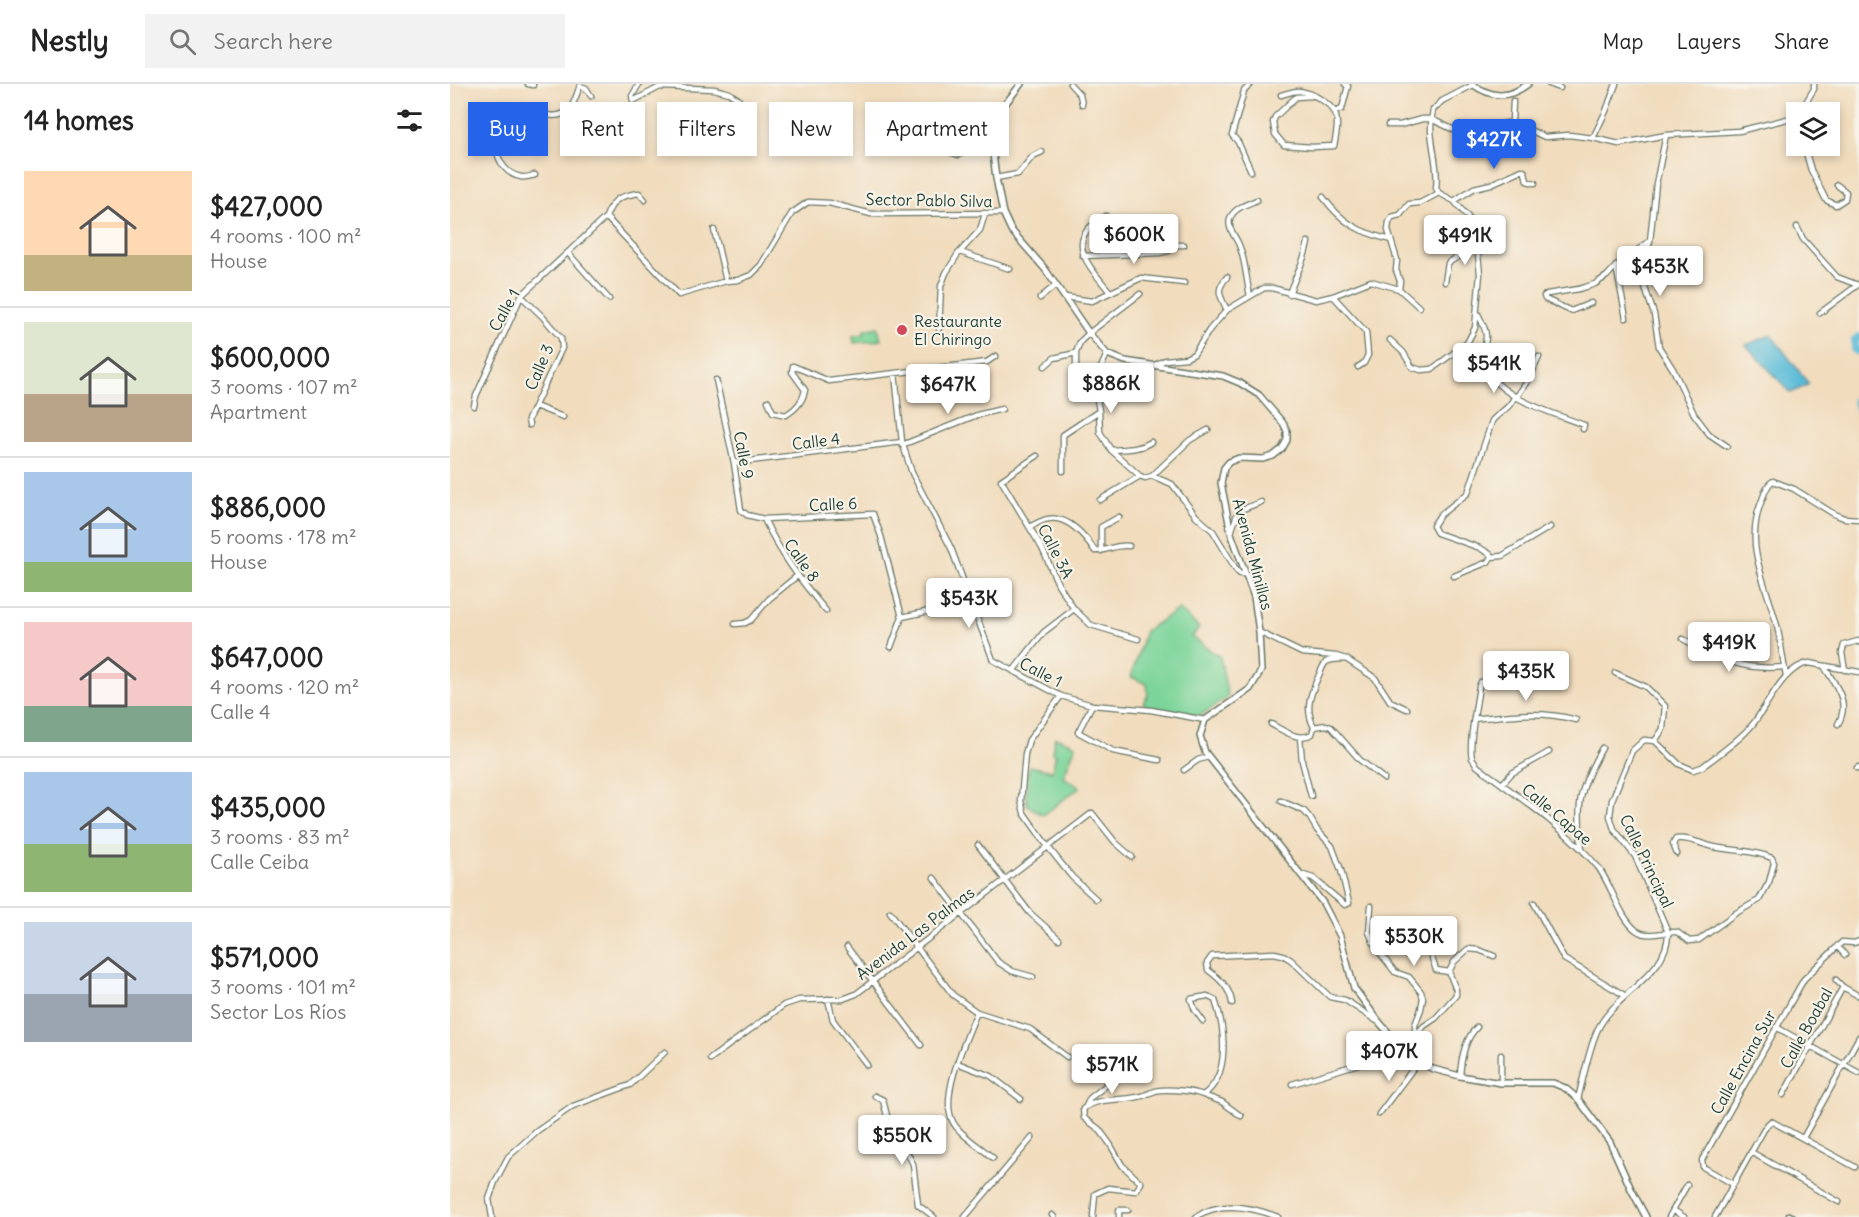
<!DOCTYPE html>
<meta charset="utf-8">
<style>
body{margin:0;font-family:Delius,sans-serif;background:#f2f2f2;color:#222;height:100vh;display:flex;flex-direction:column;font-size:22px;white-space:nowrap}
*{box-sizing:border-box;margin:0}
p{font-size:20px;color:#767676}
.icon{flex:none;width:33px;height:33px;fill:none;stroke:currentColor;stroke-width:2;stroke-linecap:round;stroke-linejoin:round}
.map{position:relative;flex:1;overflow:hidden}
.panel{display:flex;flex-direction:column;background:#fff;width:450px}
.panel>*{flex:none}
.banner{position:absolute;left:18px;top:18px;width:570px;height:54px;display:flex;gap:12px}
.fabs{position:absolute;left:1336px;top:18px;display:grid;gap:12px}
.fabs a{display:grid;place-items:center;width:54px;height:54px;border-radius:0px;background:#fff;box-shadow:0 3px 9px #0003;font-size:30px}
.price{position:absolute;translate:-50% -51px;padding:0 14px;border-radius:6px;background:#fff;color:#222;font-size:20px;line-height:39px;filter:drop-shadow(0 2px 3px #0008)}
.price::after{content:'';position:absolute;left:50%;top:36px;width:18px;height:14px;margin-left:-9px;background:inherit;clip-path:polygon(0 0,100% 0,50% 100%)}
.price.selected{background:#2563eb;color:#fff}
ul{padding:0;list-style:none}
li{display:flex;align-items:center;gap:18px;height:150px;padding:0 24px}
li+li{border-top:2px solid #e0e0e0}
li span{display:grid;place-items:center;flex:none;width:168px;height:120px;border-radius:0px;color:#555}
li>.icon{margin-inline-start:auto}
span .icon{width:72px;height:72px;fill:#fffc;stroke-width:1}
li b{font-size:26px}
h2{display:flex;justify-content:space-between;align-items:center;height:72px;padding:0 24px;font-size:26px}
.chip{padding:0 21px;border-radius:0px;background:#fff;box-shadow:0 3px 9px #0003;font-size:21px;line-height:54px}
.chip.selected{background:#2563eb;color:#fff}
header{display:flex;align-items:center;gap:36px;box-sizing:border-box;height:84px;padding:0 30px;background:#fff;border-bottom:2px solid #e0e0e0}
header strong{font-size:28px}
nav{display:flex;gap:33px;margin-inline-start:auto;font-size:21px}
.search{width:420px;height:54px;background:#f2f2f2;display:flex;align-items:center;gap:15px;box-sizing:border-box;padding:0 21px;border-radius:0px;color:#767676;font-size:22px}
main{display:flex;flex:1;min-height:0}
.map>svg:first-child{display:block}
.green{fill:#7cd499;stroke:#4e8866;stroke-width:1.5}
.water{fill:#5abbd8;stroke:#3c7c86;stroke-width:1.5}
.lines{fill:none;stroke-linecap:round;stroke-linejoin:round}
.river{stroke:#5abbd8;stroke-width:8}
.minor-casing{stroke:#687564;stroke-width:7}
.tertiary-casing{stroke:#687564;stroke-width:8}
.minor{stroke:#fff;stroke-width:4.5}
.tertiary{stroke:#fff;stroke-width:5}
.poi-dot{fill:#d1495b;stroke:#f7f3e8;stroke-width:2}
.labels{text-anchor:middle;stroke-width:4.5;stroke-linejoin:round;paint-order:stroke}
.street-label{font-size:16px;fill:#1f3d34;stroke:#f7f3e8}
.poi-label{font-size:16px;fill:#1f3d34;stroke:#f7f3e8;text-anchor:start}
</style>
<header>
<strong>Nestly</strong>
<div class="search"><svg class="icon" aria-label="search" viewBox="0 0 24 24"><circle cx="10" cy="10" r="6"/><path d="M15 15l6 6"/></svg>Search here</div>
<nav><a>Map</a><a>Layers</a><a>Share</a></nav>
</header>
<main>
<section class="panel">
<h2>14 homes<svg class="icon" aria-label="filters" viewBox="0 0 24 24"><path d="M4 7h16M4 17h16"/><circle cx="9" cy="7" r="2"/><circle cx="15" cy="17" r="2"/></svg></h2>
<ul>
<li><span style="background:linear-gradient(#ffd9b3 70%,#c2b280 0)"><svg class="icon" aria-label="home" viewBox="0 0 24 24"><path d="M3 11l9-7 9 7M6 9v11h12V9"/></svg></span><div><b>$427,000</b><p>4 rooms · 100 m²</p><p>House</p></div></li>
<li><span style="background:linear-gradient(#dfe7d0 60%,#b9a48a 0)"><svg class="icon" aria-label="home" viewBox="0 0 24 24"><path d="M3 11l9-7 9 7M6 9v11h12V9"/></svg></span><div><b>$600,000</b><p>3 rooms · 107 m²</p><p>Apartment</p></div></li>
<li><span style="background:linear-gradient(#a9c7e8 75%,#8fb573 0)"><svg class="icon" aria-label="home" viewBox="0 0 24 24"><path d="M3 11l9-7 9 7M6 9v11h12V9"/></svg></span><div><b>$886,000</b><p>5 rooms · 178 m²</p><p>House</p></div></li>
<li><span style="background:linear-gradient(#f6c9c9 70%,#7fa58c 0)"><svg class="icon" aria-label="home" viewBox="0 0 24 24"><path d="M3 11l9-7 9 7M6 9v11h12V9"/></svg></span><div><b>$647,000</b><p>4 rooms · 120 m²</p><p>Calle 4</p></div></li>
<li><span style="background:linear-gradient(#a9c7e8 60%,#8fb573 0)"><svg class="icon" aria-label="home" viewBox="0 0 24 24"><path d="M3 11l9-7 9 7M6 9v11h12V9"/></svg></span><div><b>$435,000</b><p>3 rooms · 83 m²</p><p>Calle Ceiba</p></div></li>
<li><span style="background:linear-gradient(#c9d6e8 60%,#9aa5b1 0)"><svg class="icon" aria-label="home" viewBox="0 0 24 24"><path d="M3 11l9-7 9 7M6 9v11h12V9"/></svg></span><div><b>$571,000</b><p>3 rooms · 101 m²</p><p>Sector Los Ríos</p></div></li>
</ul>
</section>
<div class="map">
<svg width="1409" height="1133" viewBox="0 0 1409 1133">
<rect width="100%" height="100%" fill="#f7f3e8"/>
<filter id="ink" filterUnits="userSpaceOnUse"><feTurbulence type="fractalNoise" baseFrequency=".0167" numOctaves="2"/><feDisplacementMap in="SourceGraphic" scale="12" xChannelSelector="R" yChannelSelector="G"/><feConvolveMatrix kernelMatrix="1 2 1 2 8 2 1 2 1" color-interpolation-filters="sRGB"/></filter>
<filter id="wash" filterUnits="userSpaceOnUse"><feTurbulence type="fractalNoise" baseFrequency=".008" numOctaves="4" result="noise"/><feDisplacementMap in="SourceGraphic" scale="24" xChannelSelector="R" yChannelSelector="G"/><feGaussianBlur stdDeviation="1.35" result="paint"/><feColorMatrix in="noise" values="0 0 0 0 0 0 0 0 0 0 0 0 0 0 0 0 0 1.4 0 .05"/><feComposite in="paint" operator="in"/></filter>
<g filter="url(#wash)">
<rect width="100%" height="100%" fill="#f1dcbd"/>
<!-- green -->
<path class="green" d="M428 243 431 256 404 259 403 252 415 250 414 246Z
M729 525 749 544 742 553 770 573 778 613 750 632 699 623 693 619 698 611 697 600 681 593 695 547Z
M605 653 626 661 613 693 630 703 593 731 577 721 576 709 579 682 602 687 606 670 602 669Z"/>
<!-- water -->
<path class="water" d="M1321 251 1359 300 1341 309 1296 261Z"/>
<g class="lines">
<!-- river -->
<path class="river" d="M1409 253 1405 256V266L1409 268
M1409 311 1406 316 1409 326"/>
</g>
</g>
<g filter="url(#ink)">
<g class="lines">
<!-- minor casing -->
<g class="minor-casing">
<path id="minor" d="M78 0 83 1
M189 0 182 12 183 17 210 3 264 5 279 9 288 15 302 36 299 42
M620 0 630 11 632 20
M801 0 794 7 782 51 788 58 801 87
M1099 0 1110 4
M831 11C839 9 847 5 854 8 864 10 881 20 885 29 889 39 886 52 884 62L862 63 834 61 825 50 823 38 825 33 846 13 862 12
M76 23C89 30 109 38 120 24 125 19 127 8 130 2L136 4 141 12
M884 28 892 25 898 2 895 0
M1350 28 1364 5V0
M1341 34 1347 47
M1062 38 1063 17
M938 41H950L972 35H981L1019 53H1036L1042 51 1052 40 1062 38 1095 53 1119 51 1143 54 1169 60 1216 51 1289 47 1341 34 1347 31
M1216 51 1206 100 1200 157 1193 184V198L1204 230 1209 263 1223 285 1244 330 1259 350 1277 362
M1143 54 1156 27 1166 0
M46 56C45 71 53 90 71 93 75 94 81 92 85 91
M456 59 462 54 508 71 521 65 541 60
M1354 62 1361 86 1376 116 1386 121 1395 115 1396 108 1387 101
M546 94 568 90 583 72 592 68
M873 113C893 140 909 148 941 156
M1004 117 1024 104 1041 100 1072 86 1075 88 1077 97 1085 99
M656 132C651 135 645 139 640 143 618 165 646 190 660 208
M156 133 229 211 276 197 288 196 301 191 311 181 342 129 358 118 379 119 421 130 553 129
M1347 143 1353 155 1387 193 1408 201
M264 146 276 197
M510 168 560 185
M118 169 159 215
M633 172 709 169 718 167 725 161H734
M1166 182 1176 234
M995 198 998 179 1027 161
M949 205 950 197 946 186 947 176 938 146 939 138 942 133 950 131 959 120 970 119 989 109
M839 210C845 192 855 177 858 158
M71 212 92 232 111 254 112 264 78 336 79 341
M800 212C796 195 796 178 789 161 786 153 777 144 780 135 783 124 798 120 807 116
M883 212 916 248 918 271 914 279 908 283
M615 213 642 217 691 194 734 199
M590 214 606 201
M1141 219 1121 227 1095 215 1094 212 1097 210 1129 205 1145 200 1157 192 1166 182 1200 157
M777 226C770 211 765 207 777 193
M1370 229 1409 200
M1028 230C1031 236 1036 245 1036 252 1036 263 1030 272 1036 284 1050 315 1104 329 1134 341L1133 345
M489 245 491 202 496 189 508 170 530 146 535 130
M940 256 953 268 962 283 971 286 982 285 1017 259 1025 244 1030 190 1027 161 1018 133 1004 117 989 109 986 104C990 77 976 54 983 26L992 17 1023 1
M626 269V289L646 310 649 327 650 348 661 366 690 392
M705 281 715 276 736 274 744 270 760 245 777 226 814 204H822L866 216 883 212 921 197 949 205 969 223
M595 282 604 274 626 269 630 258 639 249 690 210
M649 288 657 270
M445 289 452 358 462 389 501 464 543 576 611 612 642 621 701 626 755 636
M1080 293 1089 273
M266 296 284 379 291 426 297 431 314 435 423 430 431 452 452 533 441 563
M1066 314 1080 293 1075 281
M318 317 323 328 336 331C346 325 353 318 355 306L342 288 343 282 379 297 537 278 546 272
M24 322 26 312 71 212 156 133C163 114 170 112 189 109L195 116
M85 322 113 333
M452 361 527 331 552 325
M661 366C675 365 689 366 701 358
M587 372 551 396 592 464 608 500 624 525 641 541 688 555
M284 379 452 358
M613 387V351L649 327
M702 392 722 400 746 432 763 447 787 487 790 490H794
M650 416 690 392 695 394 702 392 740 356 758 346
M314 435C331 471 351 497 376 527
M580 443C585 440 592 436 598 435 618 431 636 453 645 467 658 467 664 460 679 462
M781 449 788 427 811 418
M651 467V443L669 433
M1041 473 1052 472 1100 443
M1004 492 1038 478 1041 473 1040 470 1030 464 987 449 983 442 990 431 1018 409 1042 337C1049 328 1061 324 1064 313
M452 533 521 518
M285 540 295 539 301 536 319 515 347 492
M809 548 852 569 886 572 896 575 925 594 940 617 957 625
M1233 555C1271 575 1290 587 1334 583
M896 575C890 575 881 575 876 578 873 581 871 587 869 591 861 609 854 624 864 643L876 641 881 643 910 676 934 695
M1374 582C1385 601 1401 618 1388 640
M1395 586 1392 569 1394 561 1408 557 1409 558
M563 587 594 548 624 525
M1165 589 1196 603 1215 622 1213 645 1205 657
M1101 591 1031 598 1029 602C1027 618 1018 660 1022 674 1023 676 1026 679 1027 682 1069 713 1114 743 1148 783 1161 800 1170 834 1186 846 1198 855 1213 847 1227 848L1239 857 1249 856 1286 829 1309 816 1319 798 1324 779 1322 774C1304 766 1283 767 1264 763 1251 760 1239 753 1226 755L1223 760 1227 770
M1336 592C1333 576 1331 559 1327 542 1316 498 1293 462 1312 416 1315 409 1316 401 1323 397L1344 405 1384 430 1394 434 1409 435
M611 612 579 656 575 670 571 717 574 729 598 763 622 793 646 815
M642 621 628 648 663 667 709 676
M1024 635C1059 631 1092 626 1126 636
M821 640C833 646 848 658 862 650L864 643
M850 653 852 677 861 712
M1407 684 1409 683
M734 686 748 676 758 673
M1052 700 1062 689 1099 668
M831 717 854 727 860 734 867 746 882 762 891 786 899 819 895 821 863 794 850 790
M528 761 580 829 609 855
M1132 765C1126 719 1129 705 1152 664
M484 794 548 878 562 887 583 893
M1084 819 1114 875 1174 911
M921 822 919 848 926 864 945 888 959 893 971 908 973 914 971 925 965 941V951
M440 828 503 911 527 928 580 945 617 973
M1387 862 1395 871
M397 863 471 961
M982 874 986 886 999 888
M1386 896 1393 903 1407 911
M378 915 383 936 417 981
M782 919C780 904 770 895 758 886L757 879 762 872 824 869 833 871 841 876 880 913 895 916 927 937
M527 928C517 953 490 1010 502 1036 507 1049 532 1064 543 1074
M1326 943 1409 989
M260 975 334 921 349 916 393 915 406 910 642 729 665 758 682 773
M507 979 541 992 571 1015
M1010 992C1011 975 1015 955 1027 943
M1051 999V971
M842 1000 915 978 938 981 957 970 965 951 974 942 986 934 1006 911V906L999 888 1004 878 1018 865 1029 866 1044 872
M753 1011 772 1018 791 1032
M1333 1011 1393 903
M425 1012 433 1016 440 1044 458 1070 463 1080 468 1121 484 1133
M1128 1015C1133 995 1139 965 1147 947 1164 909 1219 891 1218 848L1185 772 1164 745 1160 732 1162 716 1182 667 1194 656 1205 657 1229 680 1243 686 1252 683C1269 670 1289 657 1303 640 1318 621 1333 583 1359 579L1409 588
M636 1022 640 1014 654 1003 666 987
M929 1030 968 978
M1353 1054 1409 953
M1301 1068 1389 1118
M1283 1100 1253 1083 1252 1076 1354 895 1392 858 1404 859 1409 857
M1223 1126 1234 1133
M602 1131 604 1133
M1339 1131 1343 1133
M42 1133 39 1115 45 1098 58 1073 87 1047 123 1022 180 1001 215 968
M515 1133 582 1054
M643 1133 645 1110 658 1104 686 1107 691 1099 672 1081 660 1060 649 1045 634 1034 633 1025C648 1013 670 1017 688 1013 696 1012 703 1006 711 1006 722 1005 743 1007 753 1011 781 992 775 944 765 916L757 912 741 915 745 926 753 937
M669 1133V1126H678
M746 1133C770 1116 802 1123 828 1133
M1219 1133 1237 1101
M1265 1133 1316 1042 1321 1037 1405 1083"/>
</g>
<!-- tertiary casing -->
<g class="tertiary-casing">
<path id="tertiary" d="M571 0 544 34 540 46 546 94 553 129 561 146 595 185 639 249 657 270 675 277 773 292 790 299 809 311 833 339 837 347V356L832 365 823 372 813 375 789 374 779 378 774 384 771 399 781 449 804 513 809 548 811 587 800 605 755 636 750 652 755 668 873 819 890 852 904 904 930 939 957 970 968 978 983 985 1010 992 1051 999H1103L1115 1004 1128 1015 1160 1058 1181 1105 1196 1133
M1022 0C1042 14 1058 15 1078 0"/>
</g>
<!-- minor -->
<use href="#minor" class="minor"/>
<!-- tertiary -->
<use href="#tertiary" class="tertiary"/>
</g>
</g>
<!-- markers -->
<circle class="poi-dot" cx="452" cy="246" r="6"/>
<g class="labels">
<!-- street labels -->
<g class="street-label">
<text transform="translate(479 116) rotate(1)" y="6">Sector Pablo Silva</text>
<text transform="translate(54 226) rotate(-61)" y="6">Calle 1</text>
<text transform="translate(89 283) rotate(-67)" y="6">Calle 3</text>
<text transform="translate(366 357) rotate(-7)" y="6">Calle 4</text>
<text transform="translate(294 371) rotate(79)" y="6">Calle 9</text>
<text transform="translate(383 420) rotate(-3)" y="6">Calle 6</text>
<text transform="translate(606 467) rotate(63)" y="6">Calle 3A</text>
<text transform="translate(803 470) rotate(75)" y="6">Avenida Minillas</text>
<text transform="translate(352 476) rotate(55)" y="6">Calle 8</text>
<text transform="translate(591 588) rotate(27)" y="6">Calle 1</text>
<text transform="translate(1107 730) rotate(40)" y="6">Calle Capae</text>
<text transform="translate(1197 777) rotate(64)" y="6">Calle Principal</text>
<text transform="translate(465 849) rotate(-37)" y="6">Avenida Las Palmas</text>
<text transform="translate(1356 944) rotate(-61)" y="6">Calle Boabal</text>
<text transform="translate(1293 978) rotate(-61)" y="6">Calle Encina Sur</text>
</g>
<!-- poi labels -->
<g class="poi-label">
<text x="464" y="243">Restaurante<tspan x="464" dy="18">El Chiringo</tspan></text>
</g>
</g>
</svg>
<div class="fabs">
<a><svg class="icon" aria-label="layers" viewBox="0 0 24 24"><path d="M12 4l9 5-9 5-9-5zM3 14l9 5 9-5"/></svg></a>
</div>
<b class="price selected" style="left:1044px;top:86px">$427K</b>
<b class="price" style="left:684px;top:181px">$600K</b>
<b class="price" style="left:1015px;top:182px">$491K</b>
<b class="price" style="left:1210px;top:213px">$453K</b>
<b class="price" style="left:1044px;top:310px">$541K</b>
<b class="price" style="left:661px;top:330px">$886K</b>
<b class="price" style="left:498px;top:331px">$647K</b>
<b class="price" style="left:519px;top:545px">$543K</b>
<b class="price" style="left:1279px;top:589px">$419K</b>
<b class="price" style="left:1076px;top:618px">$435K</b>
<b class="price" style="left:964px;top:883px">$530K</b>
<b class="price" style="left:939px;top:998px">$407K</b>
<b class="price" style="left:662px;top:1011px">$571K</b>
<b class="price" style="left:452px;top:1082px">$550K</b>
<div class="banner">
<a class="chip selected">Buy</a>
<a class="chip">Rent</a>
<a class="chip">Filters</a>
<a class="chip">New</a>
<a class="chip">Apartment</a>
</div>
</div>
</main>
